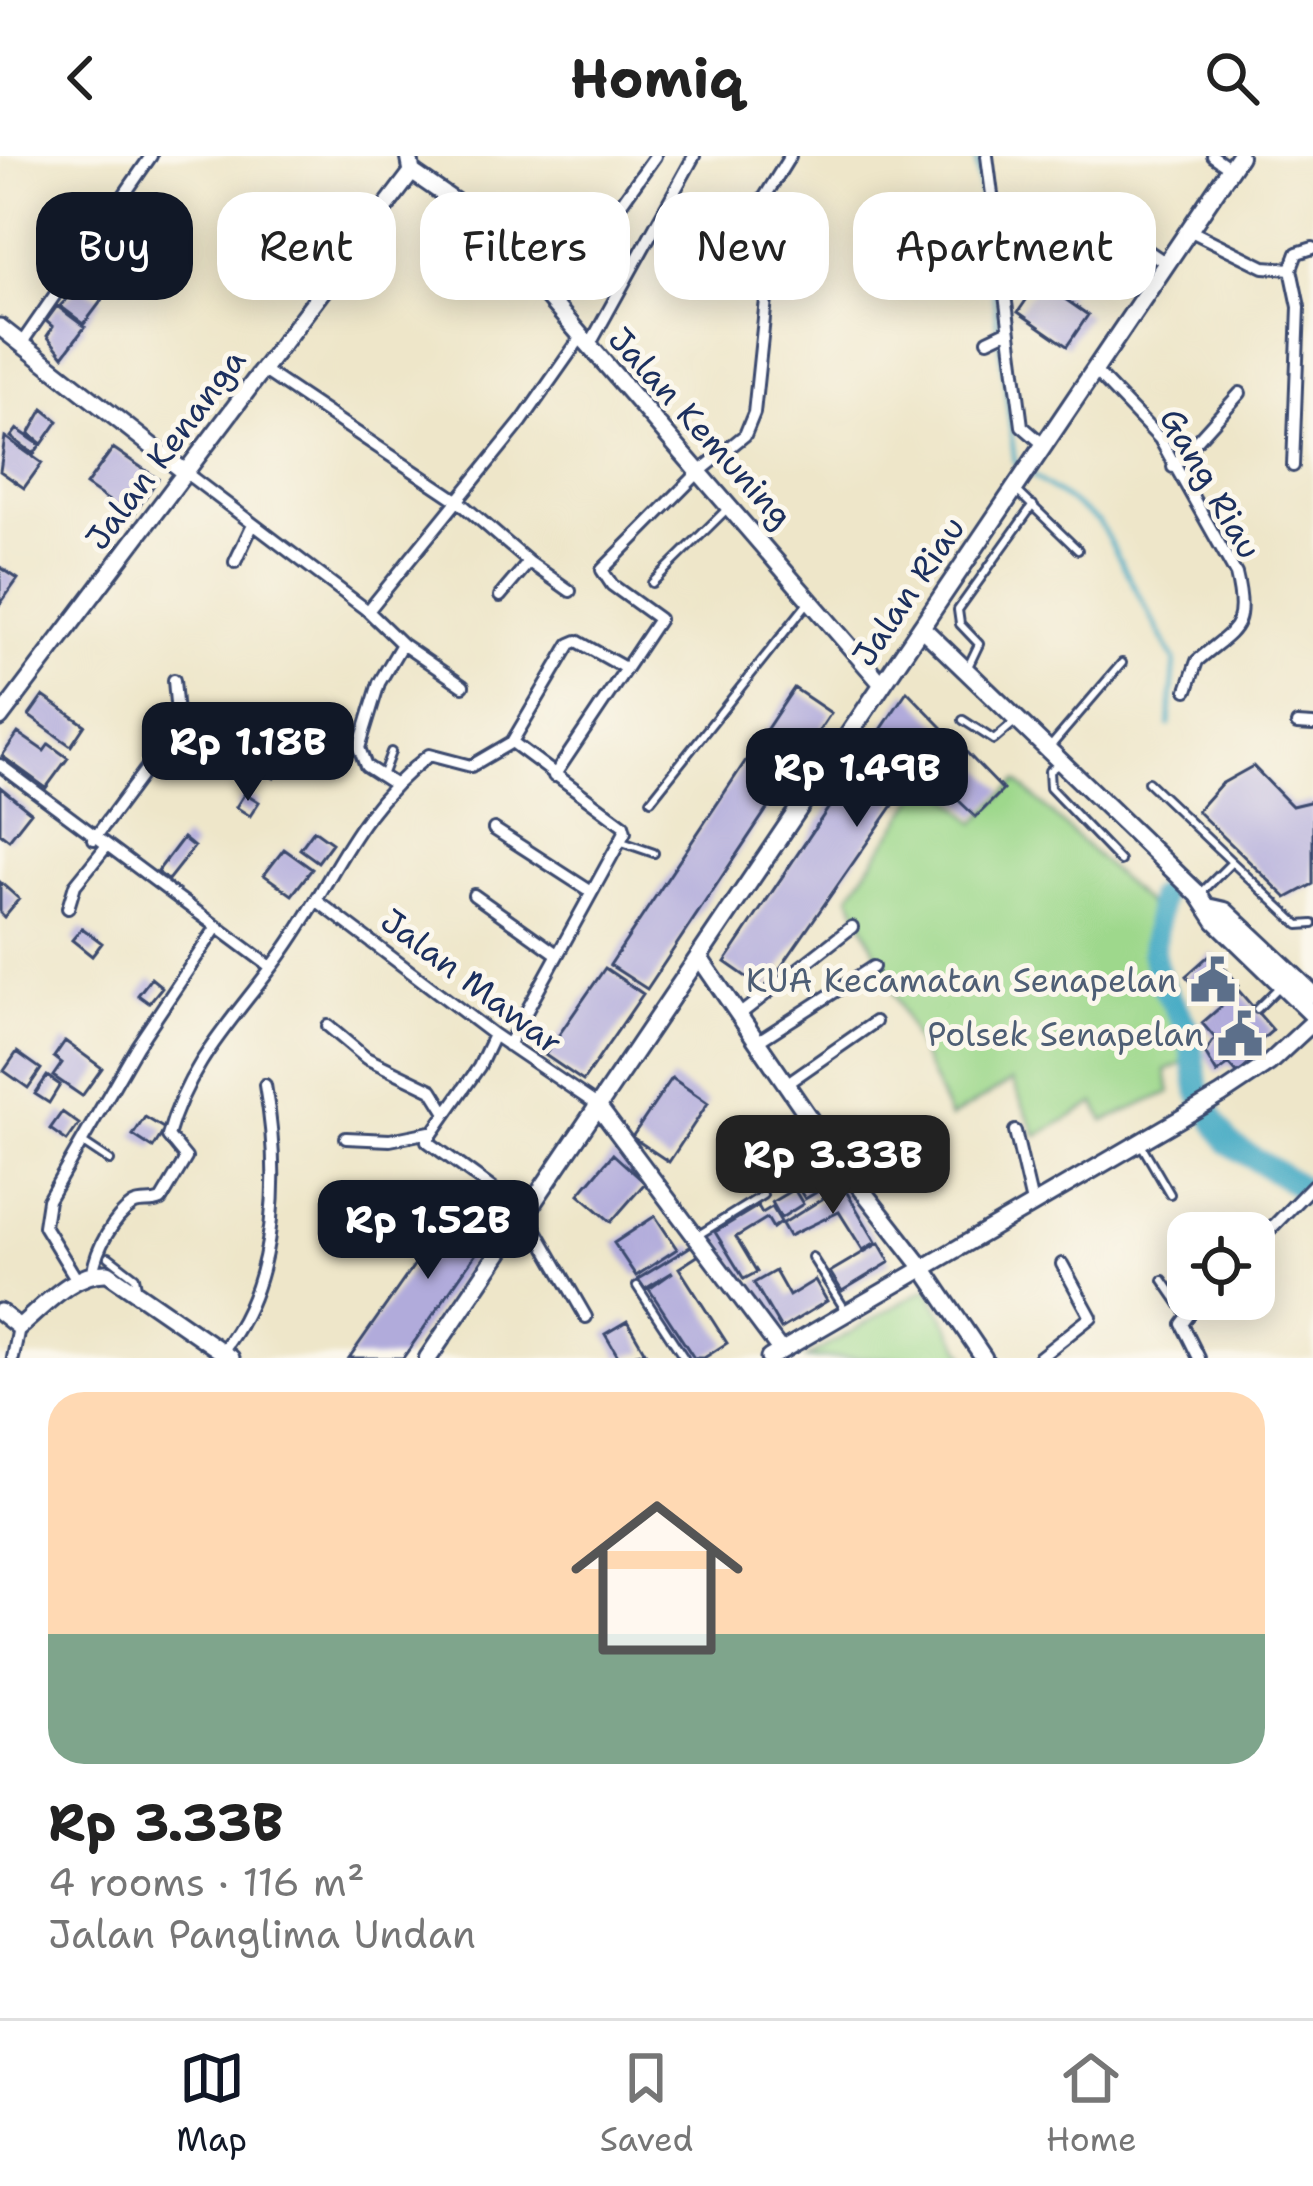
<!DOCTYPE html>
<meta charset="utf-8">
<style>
body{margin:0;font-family:"Shantell Sans",sans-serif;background:#f2f2f2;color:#222;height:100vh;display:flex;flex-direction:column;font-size:45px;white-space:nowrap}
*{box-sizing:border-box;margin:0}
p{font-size:39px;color:#767676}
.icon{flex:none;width:66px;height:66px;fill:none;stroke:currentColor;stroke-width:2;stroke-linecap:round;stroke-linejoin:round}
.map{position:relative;height:1202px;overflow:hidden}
.sheet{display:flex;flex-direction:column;background:#fff;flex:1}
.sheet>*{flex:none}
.top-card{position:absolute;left:36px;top:36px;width:1242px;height:108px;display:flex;gap:24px}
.fabs{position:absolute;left:1167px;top:1056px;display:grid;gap:24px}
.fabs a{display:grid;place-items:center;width:108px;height:108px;border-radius:24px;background:#fff;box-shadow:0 6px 30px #0003;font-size:60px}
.price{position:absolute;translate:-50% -102px;padding:0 27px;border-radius:24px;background:#111827;color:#fff;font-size:39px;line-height:78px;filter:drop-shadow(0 3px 6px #0008)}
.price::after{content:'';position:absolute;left:50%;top:72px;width:36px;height:27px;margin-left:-18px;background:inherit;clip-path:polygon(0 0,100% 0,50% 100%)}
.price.current{background:#222;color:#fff}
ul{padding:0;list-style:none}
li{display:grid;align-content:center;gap:24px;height:636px;padding:0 48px}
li+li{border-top:3px solid #e0e0e0}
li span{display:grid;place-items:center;height:372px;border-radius:36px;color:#555}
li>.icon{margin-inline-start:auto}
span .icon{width:216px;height:216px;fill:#fffc;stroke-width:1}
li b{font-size:51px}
.pill{padding:0 42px;border-radius:36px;background:#fff;box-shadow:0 6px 30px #0003;font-size:42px;line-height:108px}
.pill.current{background:#111827;color:#fff}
header{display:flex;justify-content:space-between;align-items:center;height:156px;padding:0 48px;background:#fff;font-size:54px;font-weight:700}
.menu{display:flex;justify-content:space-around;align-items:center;height:168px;border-top:3px solid #e0e0e0;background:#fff;font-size:33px;color:#767676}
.menu a{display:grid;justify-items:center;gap:6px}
.menu .current{color:#111827}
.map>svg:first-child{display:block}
.green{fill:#9ed88c;stroke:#5c8475;stroke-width:3}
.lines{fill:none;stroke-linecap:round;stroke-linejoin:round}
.stream{stroke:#44aac4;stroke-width:4.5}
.river{stroke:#44aac4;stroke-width:24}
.building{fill:#b1abdb}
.lane-casing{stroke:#3b4a6e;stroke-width:12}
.street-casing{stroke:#3b4a6e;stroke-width:16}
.secondary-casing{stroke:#3b4a6e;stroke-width:21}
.primary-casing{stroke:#3b4a6e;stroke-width:22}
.lane{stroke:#fff;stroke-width:6}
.street{stroke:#fff;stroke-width:10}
.secondary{stroke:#fff;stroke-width:15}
.primary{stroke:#fff;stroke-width:16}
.labels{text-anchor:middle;stroke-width:10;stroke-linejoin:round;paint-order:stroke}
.street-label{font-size:33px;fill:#1b2f5e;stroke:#fbf7ec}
.service-label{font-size:33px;fill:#4e5e75;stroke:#fbf7ec;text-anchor:end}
</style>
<header><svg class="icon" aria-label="back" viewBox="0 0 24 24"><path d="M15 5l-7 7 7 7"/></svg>Homiq<svg class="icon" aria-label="search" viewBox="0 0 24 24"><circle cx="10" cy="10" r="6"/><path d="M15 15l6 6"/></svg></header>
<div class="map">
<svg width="1313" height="1202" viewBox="0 0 1313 1202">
<rect width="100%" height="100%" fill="#fbf7ec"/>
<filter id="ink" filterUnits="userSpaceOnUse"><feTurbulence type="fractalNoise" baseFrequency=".00833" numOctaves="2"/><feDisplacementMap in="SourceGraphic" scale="24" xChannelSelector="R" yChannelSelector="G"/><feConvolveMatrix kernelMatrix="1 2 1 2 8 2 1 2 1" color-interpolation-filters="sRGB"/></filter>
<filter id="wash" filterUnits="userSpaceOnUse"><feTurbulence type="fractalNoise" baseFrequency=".004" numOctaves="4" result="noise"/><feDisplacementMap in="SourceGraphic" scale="48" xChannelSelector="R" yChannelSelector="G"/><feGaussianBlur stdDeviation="2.7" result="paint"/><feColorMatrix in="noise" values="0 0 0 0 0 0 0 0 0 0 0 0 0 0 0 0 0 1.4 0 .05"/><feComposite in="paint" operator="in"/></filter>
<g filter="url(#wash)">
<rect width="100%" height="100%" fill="#eee6c9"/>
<!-- green -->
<path class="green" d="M930 621 975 667 1017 625 1148 749 1147 797 1184 875 1186 906 1166 915 1170 936 1104 965 1095 947 1037 980 1012 925 950 962 850 739Z
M927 1132 967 1202H806Z"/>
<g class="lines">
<!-- stream -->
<path class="stream" d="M976 0 1015 307 1022 312
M1032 319 1099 366 1175 505 1169 569"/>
<!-- river -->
<path class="river" d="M1160 740 1153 795 1158 820 1189 876 1198 933 1215 966 1229 987 1313 1039"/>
</g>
<g id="blocks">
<!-- building -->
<path class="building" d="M1044 118 1070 135 1065 143 1088 159 1067 190 1018 156Z
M80 129 102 144 84 168 60 150Z
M57 150 85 171 63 200 47 180 53 171 46 165Z
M43 253 58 265 42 288 29 278Z
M17 273 40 289 34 298 11 281Z
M5 281 42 307 24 332 0 315Z
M113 292 158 323 132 361 86 329Z
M0 411 18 423 0 448Z
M794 532 831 557 647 833 610 809Z
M907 535 1003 634 976 661 921 609 765 834 725 806Z
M43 540 85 569 71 590 29 560Z
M18 577 44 595 49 588 68 602 46 632 2 600Z
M273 586 289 595 274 622 258 613Z
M1253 610 1292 650 1313 645V728L1287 742 1197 655 1221 628Z
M0 631 31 656 9 684 0 677Z
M245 637 259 646 250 660 236 651Z
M314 674 332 687 318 706 300 693Z
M183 682 194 691 168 724 157 716Z
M284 693 312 713 292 739 264 719Z
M0 726 19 743 4 761 0 757Z
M82 772 102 787 92 800 72 784Z
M1212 797 1239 829 1220 846 1205 829 1199 835 1186 820Z
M605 812 643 838 583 925 545 899Z
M151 822 162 831 149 847 138 839Z
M1239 835 1273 874 1244 899 1251 906 1238 918 1229 908 1217 917 1205 897 1215 882 1202 867Z
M65 885 102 912 82 940 53 920 62 907 54 901Z
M17 896 41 913 28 932 4 915Z
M47 920 60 929 49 947 35 938Z
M672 922 708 947 669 1006 632 981Z
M62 956 79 968 67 985 50 973Z
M145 961 165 973 153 992 133 979Z
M613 998 645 1027 611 1066 579 1038Z
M819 1007 832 1027 805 1043 793 1023Z
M843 1030 876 1086 863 1094 839 1056 789 1080 782 1068Z
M794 1033 803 1048 781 1062 772 1046Z
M464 1038 500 1063 403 1202H349Z
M758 1050 762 1057 772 1051 781 1066 773 1072 767 1062 736 1081 757 1116 744 1123 715 1076Z
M655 1060 677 1093 636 1120 614 1087Z
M879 1087 890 1106 842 1135 830 1116Z
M693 1089 699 1099 679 1112 727 1187 704 1202H694L649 1133 673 1116 645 1133 638 1123Z
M775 1115 789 1140 815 1124 827 1145 781 1173 754 1127Z
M627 1165 645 1196 619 1202 605 1178Z"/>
</g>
</g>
<g filter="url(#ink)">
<use href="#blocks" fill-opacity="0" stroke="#3b4a6e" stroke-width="3"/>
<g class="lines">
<!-- lane casing -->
<g class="lane-casing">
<path id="lane" d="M234 63 320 131
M1016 334 1078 394
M652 427 727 353
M968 511 979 488 960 468 958 454 1033 349
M963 564 994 584 1016 565
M1050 591 1122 507
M1059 608 1049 615 1050 632 1120 705
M382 620 391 596
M1148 626 1232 706
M651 644 807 448
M622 686 654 697
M1202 736 1232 706 1299 769 1313 768
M1257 853 1279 831
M83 987 110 1005
M1142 990 1170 1038
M700 1078 763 1039
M109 1101 135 1121 137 1131
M812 1101 846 1155
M1163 1124 1187 1159
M637 1130 684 1202"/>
</g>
<!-- street casing -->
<g class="street-casing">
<path id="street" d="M987 0 1022 270 1044 289
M1213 0 1230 12
M1090 56 1166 107
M1189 74 1264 111 1291 113
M875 83 994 58
M551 146 655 0
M988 184 1009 174
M21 188 151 0
M589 190 694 0
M263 214 457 344 529 406 500 440
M1094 214 1160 283 1236 418C1250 475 1233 473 1197 505L1187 534
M1293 310 1299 151 1291 113 1297 97 1313 92
M1173 311 1240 237
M186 317 368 455 402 488 379 527 359 592 366 610 394 628
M235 406 253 368
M529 406 570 435
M368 455 522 265 581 181
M402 488 463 530
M1297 568 1313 569
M0 609 271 811
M554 620 659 463 612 429 602 414 699 316 745 279 754 257 771 96 750 65 790 0
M494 673 590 735
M94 683 178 570 174 524
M474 739 557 798
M316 744 494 879 597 949
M68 752 75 729 105 692
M739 859 852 771
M328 870 366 902 432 934 445 955
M494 879 479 911 427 985 526 1057 586 1161
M757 886 873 811
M508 889 625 676 623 669 512 586
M786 928 875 866
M1015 975 1032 1047
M346 982 390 984 430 976
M1254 1090 1313 1029
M93 1116C96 1093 113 1062 133 1049 142 1044 151 1049 161 1044L186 1002 168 980C189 905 236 861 280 800 336 723 349 662 429 599L471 610 512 586 570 488 577 485 625 512
M77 1124 44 1070 48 1044 137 890 216 772
M222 1195C279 1126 280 1014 265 929
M13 1202 19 1171
M1039 1202 1091 1161 1062 1108
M1199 1202 1182 1168 1201 1143"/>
</g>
<!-- secondary casing -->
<g class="secondary-casing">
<path id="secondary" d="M412 16 480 63 882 528
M0 171 186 317
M0 562 412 16 409 0
M699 801 834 998 923 1112 984 1202
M597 949 781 1195
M0 1156 19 1171C44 1150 74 1115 108 1117L231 1202
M769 1202 1221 939 1269 907 1313 866"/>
</g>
<!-- primary casing -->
<g class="primary-casing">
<path id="primary" d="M921 471 1199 739 1216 765 1313 859
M1212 752 1225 755 1313 838
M428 1202 1239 0"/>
</g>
<!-- lane -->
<use href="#lane" class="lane"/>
<!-- street -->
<use href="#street" class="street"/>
<!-- secondary -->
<use href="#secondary" class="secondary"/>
<!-- primary -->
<use href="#primary" class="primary"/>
</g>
</g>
<!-- icons -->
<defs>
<g id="civic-bare" transform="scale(3.6)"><path d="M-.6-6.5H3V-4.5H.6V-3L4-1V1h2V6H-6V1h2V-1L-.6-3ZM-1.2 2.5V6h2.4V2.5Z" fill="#5c6f8a" stroke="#fbf7ec" stroke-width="2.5" paint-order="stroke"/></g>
</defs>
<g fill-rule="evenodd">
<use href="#civic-bare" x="1213" y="824"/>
<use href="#civic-bare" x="1240" y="878"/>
</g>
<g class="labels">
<!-- street labels -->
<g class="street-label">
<text transform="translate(701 271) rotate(48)" y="12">Jalan Kemuning</text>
<text transform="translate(165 293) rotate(-53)" y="12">Jalan Kenanga</text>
<text transform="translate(1211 327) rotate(60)" y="12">Gang Riau</text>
<text transform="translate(908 435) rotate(-56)" y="12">Jalan Riau</text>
<text transform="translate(472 825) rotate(37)" y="12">Jalan Mawar</text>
</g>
<!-- service labels -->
<g class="service-label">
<text x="1177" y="836">KUA Kecamatan Senapelan</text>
<text x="1204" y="890">Polsek Senapelan</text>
</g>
</g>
</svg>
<div class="fabs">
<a><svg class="icon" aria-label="locate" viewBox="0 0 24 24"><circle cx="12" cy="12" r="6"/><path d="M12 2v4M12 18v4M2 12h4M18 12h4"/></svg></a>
</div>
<b class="price" style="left:248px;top:648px">Rp 1.18B</b>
<b class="price" style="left:857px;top:674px">Rp 1.49B</b>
<b class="price current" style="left:833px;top:1061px">Rp 3.33B</b>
<b class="price" style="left:428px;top:1126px">Rp 1.52B</b>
<div class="top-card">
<a class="pill current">Buy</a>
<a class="pill">Rent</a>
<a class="pill">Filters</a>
<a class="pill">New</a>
<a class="pill">Apartment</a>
</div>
</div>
<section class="sheet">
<ul>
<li><span style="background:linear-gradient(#ffd9b3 65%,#7fa58c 0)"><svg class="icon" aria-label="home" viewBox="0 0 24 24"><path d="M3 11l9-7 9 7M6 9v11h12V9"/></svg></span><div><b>Rp 3.33B</b><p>4 rooms · 116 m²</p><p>Jalan Panglima Undan</p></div></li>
</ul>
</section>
<nav class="menu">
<a class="current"><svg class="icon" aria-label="map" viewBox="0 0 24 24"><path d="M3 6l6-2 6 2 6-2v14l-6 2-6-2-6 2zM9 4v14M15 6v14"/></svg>Map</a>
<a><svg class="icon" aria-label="saved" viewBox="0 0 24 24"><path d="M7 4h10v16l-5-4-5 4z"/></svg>Saved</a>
<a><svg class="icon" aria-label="home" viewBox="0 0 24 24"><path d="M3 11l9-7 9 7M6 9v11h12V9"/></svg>Home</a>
</nav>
